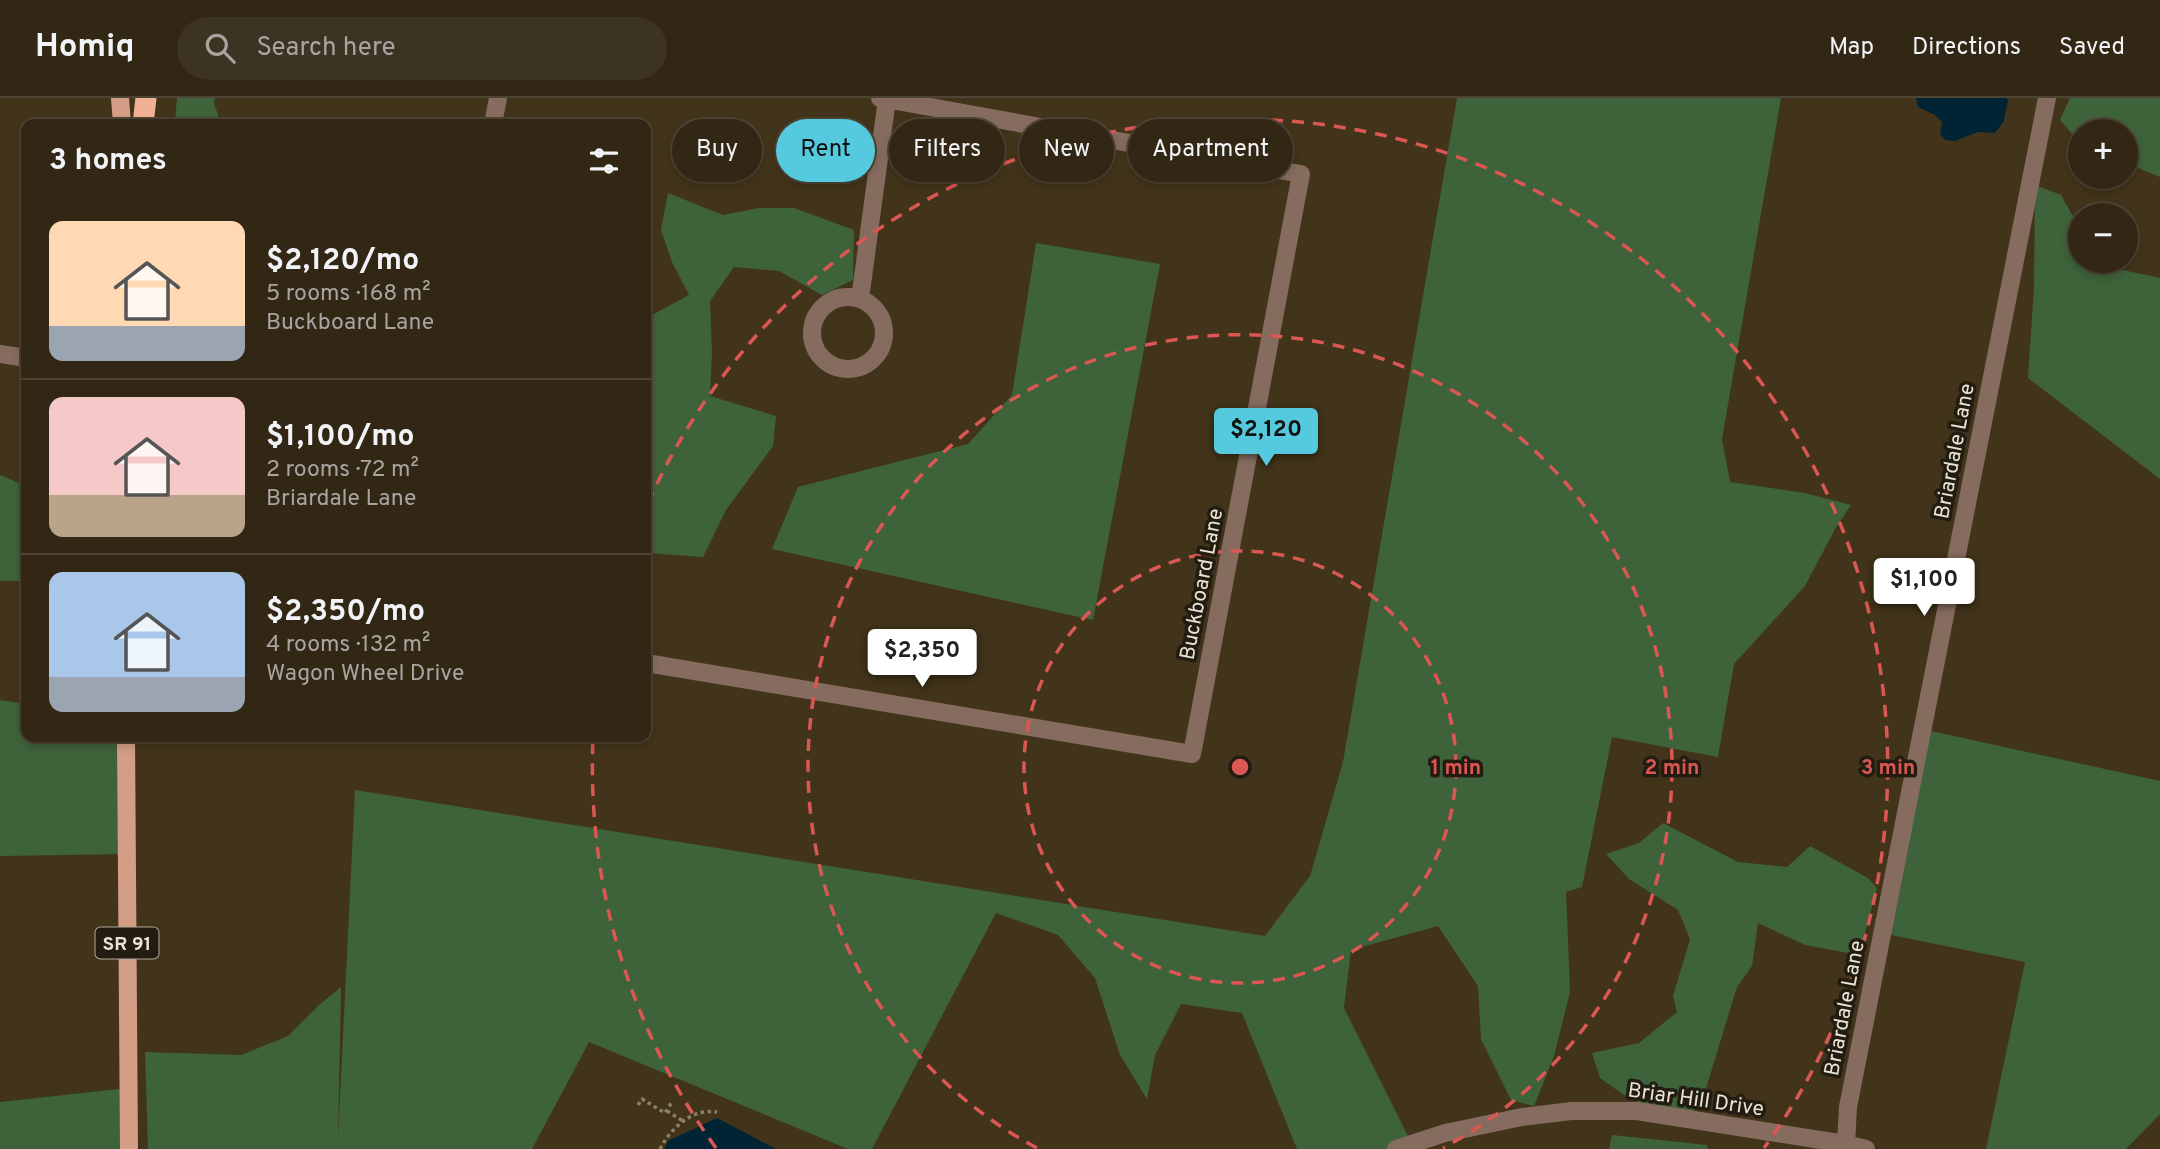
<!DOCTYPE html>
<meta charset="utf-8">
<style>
body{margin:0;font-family:Overpass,sans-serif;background:#3d3322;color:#f1f3f6;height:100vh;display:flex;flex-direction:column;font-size:26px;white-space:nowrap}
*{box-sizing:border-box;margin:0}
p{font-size:23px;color:#a8a5a0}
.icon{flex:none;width:38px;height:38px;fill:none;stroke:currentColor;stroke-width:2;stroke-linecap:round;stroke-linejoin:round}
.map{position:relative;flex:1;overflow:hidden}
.drawer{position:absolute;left:21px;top:21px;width:630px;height:623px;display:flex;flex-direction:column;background:#322714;border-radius:14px;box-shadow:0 4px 10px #0003,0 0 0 2px #4d4434}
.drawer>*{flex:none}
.top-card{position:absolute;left:672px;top:21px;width:665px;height:63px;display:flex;gap:14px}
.controls{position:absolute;left:2068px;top:21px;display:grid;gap:14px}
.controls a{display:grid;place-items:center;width:70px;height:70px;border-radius:50%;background:#322714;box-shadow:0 4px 10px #0003,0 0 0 2px #4d4434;font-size:35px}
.price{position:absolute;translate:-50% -60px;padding:0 16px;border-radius:7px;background:#fff;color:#222;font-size:23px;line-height:46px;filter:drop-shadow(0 2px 4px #0008)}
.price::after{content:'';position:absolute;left:50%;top:42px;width:21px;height:16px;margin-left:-10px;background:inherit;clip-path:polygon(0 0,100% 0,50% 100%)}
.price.current{background:#55cadf;color:#111}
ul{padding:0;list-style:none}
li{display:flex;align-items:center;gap:21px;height:175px;padding:0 28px}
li+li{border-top:2px solid #4d4434}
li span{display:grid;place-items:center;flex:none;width:196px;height:140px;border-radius:14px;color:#555}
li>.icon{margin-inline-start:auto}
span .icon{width:84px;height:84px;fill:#fffc;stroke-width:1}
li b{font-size:30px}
h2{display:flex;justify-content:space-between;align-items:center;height:84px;padding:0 28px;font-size:30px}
.tag{padding:0 24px;border-radius:32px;background:#322714;box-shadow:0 4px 10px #0003,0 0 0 2px #4d4434;font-size:24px;line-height:63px}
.tag.current{background:#55cadf;color:#111}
header{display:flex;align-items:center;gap:42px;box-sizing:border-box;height:98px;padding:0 35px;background:#322714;border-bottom:2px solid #4d4434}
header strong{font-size:33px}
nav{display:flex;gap:38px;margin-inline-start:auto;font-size:24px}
.search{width:490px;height:63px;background:#3d3322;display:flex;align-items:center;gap:18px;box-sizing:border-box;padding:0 24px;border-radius:38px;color:#a8a5a0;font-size:26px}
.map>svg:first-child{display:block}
.green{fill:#3e623a}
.water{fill:#002434}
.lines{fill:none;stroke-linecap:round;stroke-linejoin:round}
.path{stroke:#8b7f6a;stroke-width:3.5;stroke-dasharray:3.5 3.5;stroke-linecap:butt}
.minor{stroke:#866b5f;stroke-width:18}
.major{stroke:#d39d86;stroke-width:18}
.highway{stroke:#f2b194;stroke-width:21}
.ring{fill:none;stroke:#db5753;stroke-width:3.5;stroke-dasharray:12 9}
.labels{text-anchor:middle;stroke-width:7;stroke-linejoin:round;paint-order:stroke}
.shield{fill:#231d11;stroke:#afa89a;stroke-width:2}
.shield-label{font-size:19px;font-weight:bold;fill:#ebe3d4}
.street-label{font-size:21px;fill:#ebe3d4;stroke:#231d11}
.centre{fill:#db5753;stroke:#231d11;stroke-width:3.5}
.ring-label{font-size:21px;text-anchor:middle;font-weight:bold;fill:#db5753;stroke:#231d11;stroke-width:7;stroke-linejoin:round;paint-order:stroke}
</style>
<header>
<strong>Homiq</strong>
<div class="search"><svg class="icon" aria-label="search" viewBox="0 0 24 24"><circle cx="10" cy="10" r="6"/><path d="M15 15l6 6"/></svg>Search here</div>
<nav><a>Map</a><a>Directions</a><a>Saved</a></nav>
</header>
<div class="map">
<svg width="2160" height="1051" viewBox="0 0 2160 1051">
<rect width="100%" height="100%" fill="#42341a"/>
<!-- green -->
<path class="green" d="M177 0H215L214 5 221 26H175Z
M1457 0H1781L1722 341 1730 384 1805 395 1851 407 1835 431 1805 488 1734 566 1718 659 1612 639 1582 789 1566 794 1570 894 1554 958 1534 1008 1511 1002 1481 941 1478 888 1438 828 1351 852 1344 910 1412 1046 1396 1051H1297L1242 915 1181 906 1155 957 1147 1001 1120 957 1095 880 1058 837 996 815 872 1051H848L589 944 532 1051H148L145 954 241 957 288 938 319 907 341 889 338 1041 355 692 1265 838 1310 778 1343 664Z
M2070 0H2160V79L2126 65V33H2081V41L2073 37 2060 22Z
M2035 87 2061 97 2081 133V163H2100L2104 168 2160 180V381L2028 280 2034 189Z
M668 95 723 117 759 110H794L854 132 853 182 822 197 779 173 734 169 710 203 712 254 710 298 776 318 773 348 726 412 703 459 646 455V225L650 218 689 197 672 164 661 132Z
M1036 145 1160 166 1093 522 772 451 798 389 968 346 1012 297Z
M0 377 26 388V480L20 483H0Z
M0 602 26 606V639H126L127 756 0 758Z
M1922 631 2160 683V1016L2126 1051H1986L2025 864 1881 835Z
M1663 725 1738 764 1787 769 1810 748 1868 780 1877 790 1859 857 1805 847 1758 825 1752 868 1737 889 1704 997 1691 1017 1631 1002 1600 980 1592 955 1639 945 1677 914 1673 898 1690 841 1678 812 1629 781 1606 756 1639 745Z
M128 990 129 1051H0V1004Z
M1612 1037 1707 1047 1708 1051H1609Z"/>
<!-- water -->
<path class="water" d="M1916 0H2006L2008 2 2004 23 1995 35 1978 34 1955 43 1945 42 1940 36 1942 24 1935 17 1918 9Z
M717 1020 776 1051H664L668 1043Z"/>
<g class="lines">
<!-- path -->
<path class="path" d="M638 1007 642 1001 665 1015 672 1004
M667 1013 683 1023
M660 1051C671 1030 692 1010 717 1014"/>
<!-- minor -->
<path class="minor" d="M493 26 498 0
M812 235a36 36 0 1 1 72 0a36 36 0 1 1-72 0Z
M860 201 887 1
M0 256 26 260
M646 565 1192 656 1301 76 880 0
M1846 1046 1848 1009 2047 0
M1396 1051 1445 1035 1522 1019 1571 1013H1637L1846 1046 1866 1051"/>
<!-- major -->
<path class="major" d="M120 0 122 26
M126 639 129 1051"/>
<!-- highway -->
<path class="highway" d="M143 26 146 0"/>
</g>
<!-- distance rings -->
<g class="ring">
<circle cx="1240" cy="669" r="216"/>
<path d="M1037 1050A432 432 0 1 1 1443 1050"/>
<path d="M716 1050A648 648 0 0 1 593 641M648 405A648 648 0 1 1 1764 1050"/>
</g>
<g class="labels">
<!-- shield labels -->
<rect class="shield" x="95.5" y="829.5" width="63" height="31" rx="5"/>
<g class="shield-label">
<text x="127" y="852">SR 91</text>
</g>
<!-- street labels -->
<g class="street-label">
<text transform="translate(1954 353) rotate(-79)" y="7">Briardale Lane</text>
<text transform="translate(1201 486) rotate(-79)" y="7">Buckboard Lane</text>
<text transform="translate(1844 910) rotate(-79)" y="7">Briardale Lane</text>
<text transform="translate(1696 1001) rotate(8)" y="7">Briar Hill Drive</text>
</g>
</g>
<circle cx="1240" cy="669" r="10" class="centre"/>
<g class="ring-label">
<text x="1456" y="676">1 min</text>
<text x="1672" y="676">2 min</text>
<text x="1888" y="676">3 min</text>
</g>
</svg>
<div class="controls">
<a>+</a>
<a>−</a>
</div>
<b class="price current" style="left:1266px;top:370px">$2,120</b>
<b class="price" style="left:1924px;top:520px">$1,100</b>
<b class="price" style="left:922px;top:591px">$2,350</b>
<div class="top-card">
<a class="tag">Buy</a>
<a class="tag current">Rent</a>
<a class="tag">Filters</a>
<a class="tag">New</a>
<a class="tag">Apartment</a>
</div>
<section class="drawer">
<h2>3 homes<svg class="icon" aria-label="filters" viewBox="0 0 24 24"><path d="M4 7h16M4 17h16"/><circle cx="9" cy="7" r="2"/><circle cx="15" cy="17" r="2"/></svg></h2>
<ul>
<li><span style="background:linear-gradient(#ffd9b3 75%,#9aa5b1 0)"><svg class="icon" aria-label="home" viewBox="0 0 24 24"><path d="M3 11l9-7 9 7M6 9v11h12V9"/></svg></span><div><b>$2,120/mo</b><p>5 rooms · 168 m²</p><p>Buckboard Lane</p></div></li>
<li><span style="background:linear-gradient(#f6c9c9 70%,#b9a48a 0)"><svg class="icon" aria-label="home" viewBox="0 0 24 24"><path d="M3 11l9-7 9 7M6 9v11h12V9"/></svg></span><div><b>$1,100/mo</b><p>2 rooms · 72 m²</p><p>Briardale Lane</p></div></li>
<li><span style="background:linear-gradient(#a9c7e8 75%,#9aa5b1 0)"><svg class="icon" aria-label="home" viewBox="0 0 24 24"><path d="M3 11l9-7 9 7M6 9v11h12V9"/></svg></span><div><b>$2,350/mo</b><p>4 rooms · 132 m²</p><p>Wagon Wheel Drive</p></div></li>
</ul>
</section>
</div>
